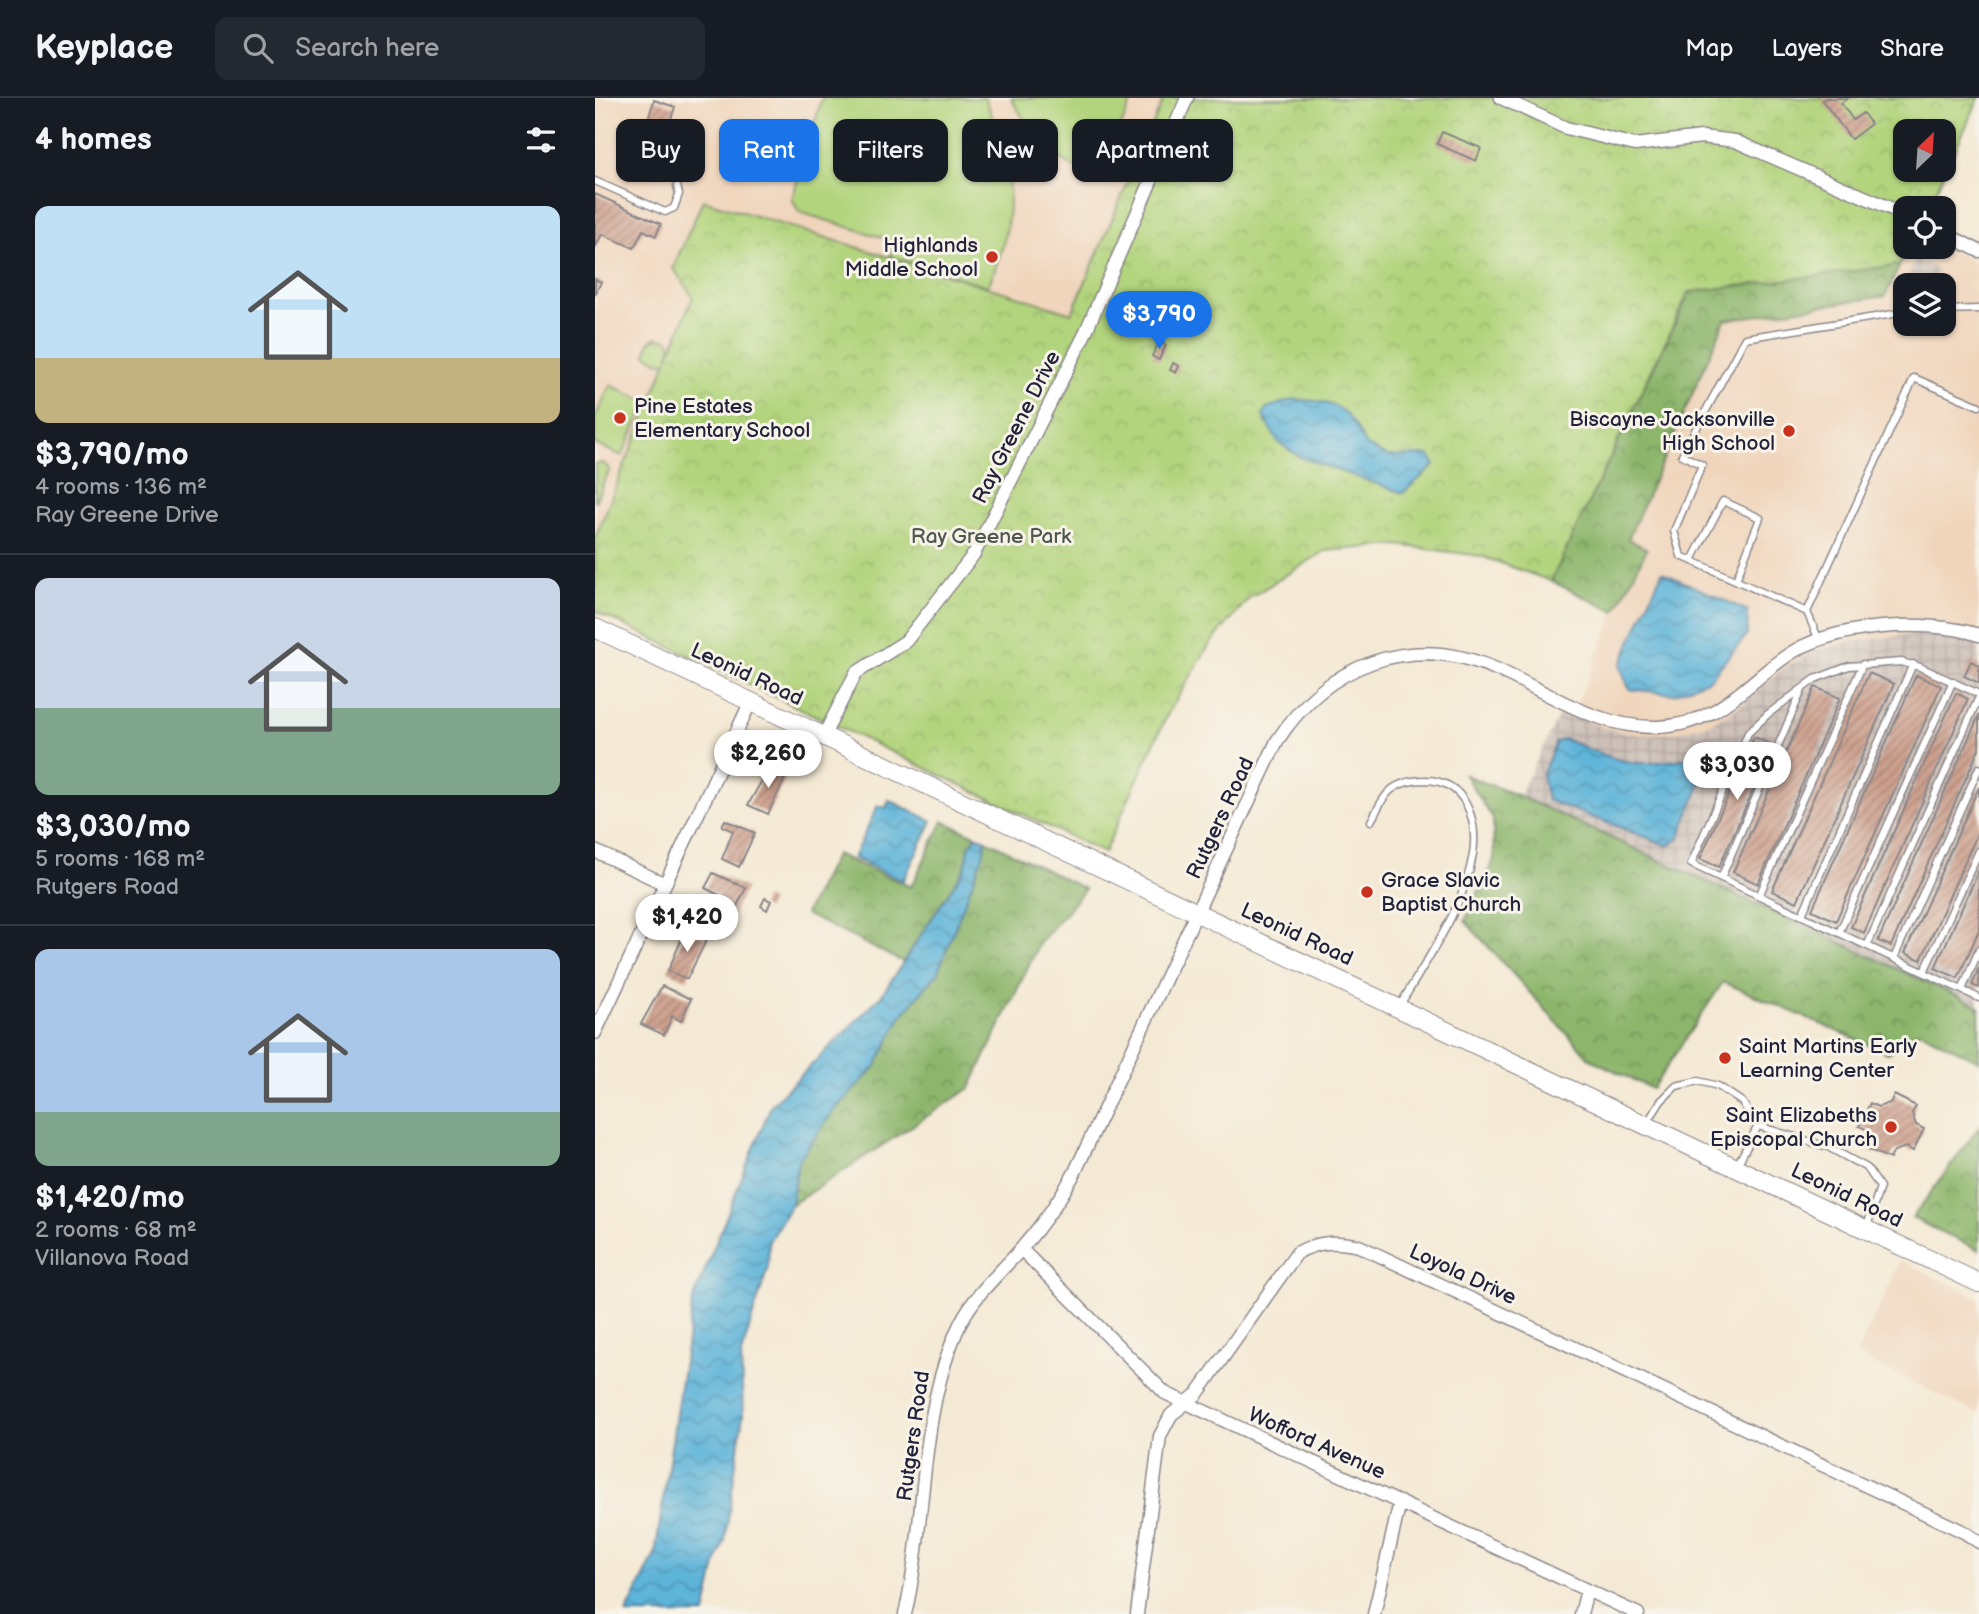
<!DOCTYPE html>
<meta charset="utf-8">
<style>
body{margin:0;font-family:"Balsamiq Sans",sans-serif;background:#242831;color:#f1f3f6;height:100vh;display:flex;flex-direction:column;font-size:26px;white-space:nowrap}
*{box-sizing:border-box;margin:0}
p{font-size:23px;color:#9ea1a6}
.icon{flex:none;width:38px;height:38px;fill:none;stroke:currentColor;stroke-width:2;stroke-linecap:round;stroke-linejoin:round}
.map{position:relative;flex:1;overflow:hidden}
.drawer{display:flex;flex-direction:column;background:#171b24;width:595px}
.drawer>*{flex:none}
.banner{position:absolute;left:21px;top:21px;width:665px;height:63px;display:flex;gap:14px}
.needle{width:46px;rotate:25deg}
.buttons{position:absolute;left:1298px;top:21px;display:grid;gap:14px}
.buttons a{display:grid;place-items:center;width:63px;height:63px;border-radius:14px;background:#171b24;box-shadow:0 2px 5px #0004;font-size:35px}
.price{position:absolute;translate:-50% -60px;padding:0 16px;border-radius:24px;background:#fff;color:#222;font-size:23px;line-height:46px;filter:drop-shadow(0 2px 4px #0008)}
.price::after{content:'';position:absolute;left:50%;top:42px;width:21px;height:16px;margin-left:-10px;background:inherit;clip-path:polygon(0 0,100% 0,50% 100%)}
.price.current{background:#1a73e8;color:#fff}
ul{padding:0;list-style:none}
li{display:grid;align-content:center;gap:14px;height:371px;padding:0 35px}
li+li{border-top:2px solid #363941}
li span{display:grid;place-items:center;height:217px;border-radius:14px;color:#555}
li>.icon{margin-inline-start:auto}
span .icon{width:126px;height:126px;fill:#fffc;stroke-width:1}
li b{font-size:30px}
h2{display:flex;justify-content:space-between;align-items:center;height:84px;padding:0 35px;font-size:30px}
.tag{padding:0 24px;border-radius:14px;background:#171b24;box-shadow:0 2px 5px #0004;font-size:24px;line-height:63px}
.tag.current{background:#1a73e8;color:#fff}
header{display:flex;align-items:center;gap:42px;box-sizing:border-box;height:98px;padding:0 35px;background:#171b24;border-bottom:2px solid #363941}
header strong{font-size:33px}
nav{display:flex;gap:38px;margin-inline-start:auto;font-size:24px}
.search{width:490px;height:63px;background:#242831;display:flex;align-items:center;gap:18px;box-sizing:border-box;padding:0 24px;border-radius:14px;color:#9ea1a6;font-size:26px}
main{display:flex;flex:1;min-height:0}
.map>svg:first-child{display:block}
.built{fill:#f0d5bc;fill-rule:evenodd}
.industrial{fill:url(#industrial-grid)}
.green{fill:#b2d47d;stroke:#6a7b5c;stroke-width:2}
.forest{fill:url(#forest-crowns);stroke:#586c54;stroke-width:2}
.park{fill:url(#park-crowns);stroke:#6a7b5c;stroke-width:2;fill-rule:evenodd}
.water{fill:url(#water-waves);stroke:#406b8a;stroke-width:2}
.building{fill:url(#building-hatch)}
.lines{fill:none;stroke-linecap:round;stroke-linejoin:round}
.lane-casing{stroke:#8b8688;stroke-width:9}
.street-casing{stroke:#8b8688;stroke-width:15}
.secondary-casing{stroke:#8b8688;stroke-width:20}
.lane{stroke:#fff;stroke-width:6}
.street{stroke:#fff;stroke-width:12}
.secondary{stroke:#fff;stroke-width:18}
.poi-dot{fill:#c8321e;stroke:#f7f3e8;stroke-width:2.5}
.labels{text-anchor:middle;stroke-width:6;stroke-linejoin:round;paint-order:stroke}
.poi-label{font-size:21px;fill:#22223b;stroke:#f7f3e8;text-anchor:end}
.street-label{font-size:21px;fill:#22223b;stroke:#f7f3e8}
.park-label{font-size:21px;fill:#4d574f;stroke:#f7f3e8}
</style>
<header>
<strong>Keyplace</strong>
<div class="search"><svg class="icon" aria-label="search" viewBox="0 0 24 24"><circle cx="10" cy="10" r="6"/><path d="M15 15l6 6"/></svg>Search here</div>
<nav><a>Map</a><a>Layers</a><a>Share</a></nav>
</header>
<main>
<section class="drawer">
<h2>4 homes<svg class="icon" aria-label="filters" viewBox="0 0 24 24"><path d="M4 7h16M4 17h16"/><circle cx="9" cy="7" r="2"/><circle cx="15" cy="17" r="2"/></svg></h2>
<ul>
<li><span style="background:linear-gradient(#bfe0f5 70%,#c2b280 0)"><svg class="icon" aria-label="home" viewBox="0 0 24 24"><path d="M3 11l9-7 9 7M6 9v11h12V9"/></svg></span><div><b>$3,790/mo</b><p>4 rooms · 136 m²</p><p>Ray Greene Drive</p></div></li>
<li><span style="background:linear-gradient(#c9d6e8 60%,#7fa58c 0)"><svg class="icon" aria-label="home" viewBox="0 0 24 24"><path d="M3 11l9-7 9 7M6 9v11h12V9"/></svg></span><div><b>$3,030/mo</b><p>5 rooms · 168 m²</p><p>Rutgers Road</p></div></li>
<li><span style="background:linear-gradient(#a9c7e8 75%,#7fa58c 0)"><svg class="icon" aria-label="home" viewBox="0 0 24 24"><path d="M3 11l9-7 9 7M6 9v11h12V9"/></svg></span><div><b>$1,420/mo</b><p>2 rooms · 68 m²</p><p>Villanova Road</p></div></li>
</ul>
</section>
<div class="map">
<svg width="1384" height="1516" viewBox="0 0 1384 1516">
<defs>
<pattern id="industrial-grid" width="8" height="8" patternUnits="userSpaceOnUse" patternTransform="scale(1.75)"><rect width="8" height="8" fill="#cec1b9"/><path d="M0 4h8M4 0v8" fill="none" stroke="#b1a6a0"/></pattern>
<pattern id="forest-crowns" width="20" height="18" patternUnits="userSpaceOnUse" patternTransform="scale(1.75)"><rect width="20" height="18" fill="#8db66c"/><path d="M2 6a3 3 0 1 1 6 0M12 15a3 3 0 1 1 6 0" fill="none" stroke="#73945a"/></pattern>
<pattern id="park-crowns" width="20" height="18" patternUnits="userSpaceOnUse" patternTransform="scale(1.75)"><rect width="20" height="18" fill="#b2d47d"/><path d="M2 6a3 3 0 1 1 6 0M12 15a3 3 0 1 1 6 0" fill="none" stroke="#99b66d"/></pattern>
<pattern id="water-waves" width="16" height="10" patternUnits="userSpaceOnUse" patternTransform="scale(1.75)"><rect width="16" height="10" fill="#5db4d9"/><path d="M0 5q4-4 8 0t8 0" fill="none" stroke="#4c92b1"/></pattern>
<pattern id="building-hatch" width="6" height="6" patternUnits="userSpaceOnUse" patternTransform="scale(1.75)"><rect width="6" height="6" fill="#cea08e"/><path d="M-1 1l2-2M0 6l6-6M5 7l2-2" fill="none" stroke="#a78275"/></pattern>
</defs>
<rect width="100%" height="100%" fill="#f7f3e8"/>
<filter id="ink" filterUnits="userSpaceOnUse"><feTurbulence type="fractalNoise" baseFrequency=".0143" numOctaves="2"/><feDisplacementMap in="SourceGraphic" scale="14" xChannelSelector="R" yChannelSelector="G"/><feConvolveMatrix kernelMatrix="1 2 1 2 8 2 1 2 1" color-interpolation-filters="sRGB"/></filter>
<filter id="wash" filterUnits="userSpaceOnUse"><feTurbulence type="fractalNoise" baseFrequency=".00686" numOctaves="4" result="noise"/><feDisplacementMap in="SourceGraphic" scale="28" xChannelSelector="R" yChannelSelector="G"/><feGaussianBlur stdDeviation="1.57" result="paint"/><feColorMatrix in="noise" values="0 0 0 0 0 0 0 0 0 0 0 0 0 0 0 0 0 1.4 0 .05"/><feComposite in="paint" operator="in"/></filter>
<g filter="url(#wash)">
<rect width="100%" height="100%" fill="#f4e9d4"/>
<!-- built -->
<path class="built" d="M0 0H569L477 215 108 103 98 199 0 440Z
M1349 147 1384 167V546L1355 538 1323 536 1252 544 1219 553 1190 569 1142 610 1114 626 1078 635 1045 637 1008 630 977 618 1020 514 1052 452 1032 442 1130 222 1290 198 1314 149ZM1311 187H1349V226H1311Z
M1306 1163 1384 1200V1316L1261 1257Z"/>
<!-- industrial -->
<path class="industrial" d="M1320 162 1343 171 1336 187 1310 186Z
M1323 536 1355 538 1384 546V908L924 698 966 613 1008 630 1045 637 1078 635 1114 626 1142 610 1190 569 1219 553 1252 544Z"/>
<!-- green -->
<path class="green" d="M227 0H390C419 68 424 120 393 188L295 158 299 143 204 114 197 101Z
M416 0H538L503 81C458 62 439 41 416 0Z
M15 287 52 304 27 358 0 346V320Z"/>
<!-- forest -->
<path class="forest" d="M1305 167 1290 198 1130 222 1033 441 1052 451 1020 514 956 483 1095 194Z
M870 677 924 698 1384 908V963L1325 933 1293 955 1128 884 1057 991 995 961 870 823 899 761 898 721Z
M348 723 382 738 375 747 370 770 308 864 210 816 241 756 316 789Z
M391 742 490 791 444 846 375 990 196 1107 203 1063 237 1015 281 968 307 917 342 876 388 757Z
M1384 1029V1152L1317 1120Z"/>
<!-- park -->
<path class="park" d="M569 0H1384L1333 110H1311V149H1314L1305 167 1094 194 956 483 886 458 802 447 730 453 654 500 615 546 571 619 509 755 0 513V440L72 263 64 264 51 256 54 244 62 239 74 242 77 248 73 260 98 199 78 170 108 102 477 215ZM1311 33H1349V72H1311Z
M8 365 15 371 0 404V366Z"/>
<!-- water -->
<path class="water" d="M698 301C739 304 753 307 770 347L792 358 834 357 840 367 808 395 705 359 683 344 668 318 672 310Z
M1067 474 1153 513 1152 537 1115 581 1079 596 1034 591 1025 568Z
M969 641C993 650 1018 663 1043 665 1063 667 1101 656 1115 661L1084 740 1074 748 952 702 947 677 961 644Z
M294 702 337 723 308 783 258 760 283 707 291 710Z
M382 738 391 742 388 757 342 876 307 917 281 968 237 1015 203 1063 196 1107 174 1143 173 1169 146 1257 148 1317 130 1442 121 1467 110 1516H31L60 1457 98 1202 176 1007 286 898 370 770 375 747Z"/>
<g id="blocks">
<!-- building -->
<path class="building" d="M1230 0H1253L1246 5 1258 22 1268 15 1276 26 1256 41 1227 2Z
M59 2 80 9 67 49 47 42Z
M847 34 886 50 881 63 842 46Z
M0 96 66 126 61 138 48 132 39 150 7 136 0 150Z
M0 181 6 184 0 197Z
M532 202 567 220 558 236 524 219Z
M564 244 571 247 564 262 557 258Z
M578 265 584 268 581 275 575 272Z
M1376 563 1384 567V585L1369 578Z
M1274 575 1299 586 1202 804 1177 793Z
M1321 577 1346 588 1241 823 1217 812Z
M1220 589 1245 600 1163 786 1138 774Z
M1361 595 1373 601 1269 835 1256 829Z
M1384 617V651L1296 848 1283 843Z
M1159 639 1178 647 1124 769 1105 761Z
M175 668 192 676 173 716 153 707Z
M1384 689V732L1326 862 1310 855Z
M130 722 160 735 144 769 127 761 138 733 127 728Z
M1384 772V832L1363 880 1340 870Z
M118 775 151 790 136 820 117 811 124 797 110 790Z
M170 800 176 803 172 812 166 808Z
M91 831 112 841 92 881 73 873Z
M1384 870V890L1377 887Z
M67 888 96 901 86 923 77 918 69 937 46 926Z
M1299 997 1321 1008 1317 1015 1321 1027 1329 1031 1318 1053 1311 1049 1299 1053 1295 1061 1273 1051 1277 1043 1273 1032 1264 1028 1275 1005 1283 1009 1295 1005Z"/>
</g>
</g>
<g filter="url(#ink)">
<use href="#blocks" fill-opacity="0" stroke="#8b8688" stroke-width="2"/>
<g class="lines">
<!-- lane casing -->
<g class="lane-casing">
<path id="lane" d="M0 83 70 114 79 110 84 96 82 88
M1349 212 1384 211
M1097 462 1128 403 1165 420 1141 482
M1212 514 1086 458 1079 433 1107 367 1087 357 1150 240 1311 214
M1224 542 1212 514 1319 280 1384 308
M1384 596 1325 569 1306 564 1254 568 1220 581 1173 616 1153 635 1096 766 1384 900
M776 723C782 713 787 699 796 692 806 684 820 682 831 682 871 683 883 722 878 756 869 811 831 862 804 909
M1126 780 1207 592
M1164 798 1268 566
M1207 817 1318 566
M1244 835 1358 583
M1272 848 1384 599
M1299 860 1384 670
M1329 874 1384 753
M1367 892 1384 852
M1052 1025 1066 1003 1081 988 1103 983 1123 988 1147 1004 1163 1028 1233 1049 1272 1070 1285 1089 1271 1131
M1141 1069 1163 1028"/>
</g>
<!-- street casing -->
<g class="street-casing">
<path id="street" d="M906 0 971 30 1040 47 1107 39 1140 43 1311 117
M1349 135 1384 153
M229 637 261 575 311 543 379 456 488 240 592 0
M0 753 70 786
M0 935 156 603
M426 1151 570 1295 1043 1516
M310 1516C333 1419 322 1315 366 1224 381 1195 406 1174 427 1150 447 1127 464 1103 479 1076L682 643C731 567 815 533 901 571 955 595 1003 631 1063 629 1122 627 1147 589 1190 559 1236 526 1331 520 1384 537
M542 1516 565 1338 576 1317 602 1296 702 1155C723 1143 740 1143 764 1148L1369 1434 1384 1444
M779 1516 805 1404
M986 1516 992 1492"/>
</g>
<!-- secondary casing -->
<g class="secondary-casing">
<path id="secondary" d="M0 530 1384 1185"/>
</g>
<!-- lane -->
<use href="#lane" class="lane"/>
<!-- street -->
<use href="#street" class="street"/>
<!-- secondary -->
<use href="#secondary" class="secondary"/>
</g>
</g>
<!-- markers -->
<g class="poi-dot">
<circle cx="397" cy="159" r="7"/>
<circle cx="25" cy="320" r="7"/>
<circle cx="1194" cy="333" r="7"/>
<circle cx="772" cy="794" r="7"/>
<circle cx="1130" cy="960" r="7"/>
<circle cx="1296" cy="1029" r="7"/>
</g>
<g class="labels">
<!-- poi labels -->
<g class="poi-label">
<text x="383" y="154">Highlands<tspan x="383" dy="24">Middle School</tspan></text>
<text x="39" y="315" text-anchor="start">Pine Estates<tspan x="39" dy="24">Elementary School</tspan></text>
<text x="1180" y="328">Biscayne Jacksonville<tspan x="1180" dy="24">High School</tspan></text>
<text x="786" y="789" text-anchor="start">Grace Slavic<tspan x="786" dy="24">Baptist Church</tspan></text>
<text x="1144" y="955" text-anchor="start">Saint Martins Early<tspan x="1144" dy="24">Learning Center</tspan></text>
<text x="1282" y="1024">Saint Elizabeths<tspan x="1282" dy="24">Episcopal Church</tspan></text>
</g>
<!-- street labels -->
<g class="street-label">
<text transform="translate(421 329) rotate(-63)" y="7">Ray Greene Drive</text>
<text transform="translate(152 576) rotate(25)" y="7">Leonid Road</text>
<text transform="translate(625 720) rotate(-65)" y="7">Rutgers Road</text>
<text transform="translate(702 836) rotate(25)" y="7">Leonid Road</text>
<text transform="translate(1252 1097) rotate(26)" y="7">Leonid Road</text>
<text transform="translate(868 1176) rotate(25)" y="7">Loyola Drive</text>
<text transform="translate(318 1338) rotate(-82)" y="7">Rutgers Road</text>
<text transform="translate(722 1345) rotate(24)" y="7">Wofford Avenue</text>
</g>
<!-- park labels -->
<g class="park-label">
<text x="396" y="445">Ray Greene Park</text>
</g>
</g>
</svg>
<div class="buttons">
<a><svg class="needle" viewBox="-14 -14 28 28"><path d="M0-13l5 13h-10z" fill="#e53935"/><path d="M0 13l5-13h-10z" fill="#9ea1a6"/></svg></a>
<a><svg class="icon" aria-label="locate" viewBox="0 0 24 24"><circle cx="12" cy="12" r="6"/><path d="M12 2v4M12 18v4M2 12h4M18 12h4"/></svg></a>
<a><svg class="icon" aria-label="layers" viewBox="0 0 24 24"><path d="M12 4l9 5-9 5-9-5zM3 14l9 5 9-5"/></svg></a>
</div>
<b class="price current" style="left:564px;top:253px">$3,790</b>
<b class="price" style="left:173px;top:692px">$2,260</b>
<b class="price" style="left:1142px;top:704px">$3,030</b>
<b class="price" style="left:92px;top:856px">$1,420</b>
<div class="banner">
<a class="tag">Buy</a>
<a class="tag current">Rent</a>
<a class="tag">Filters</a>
<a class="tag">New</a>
<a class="tag">Apartment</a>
</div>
</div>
</main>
